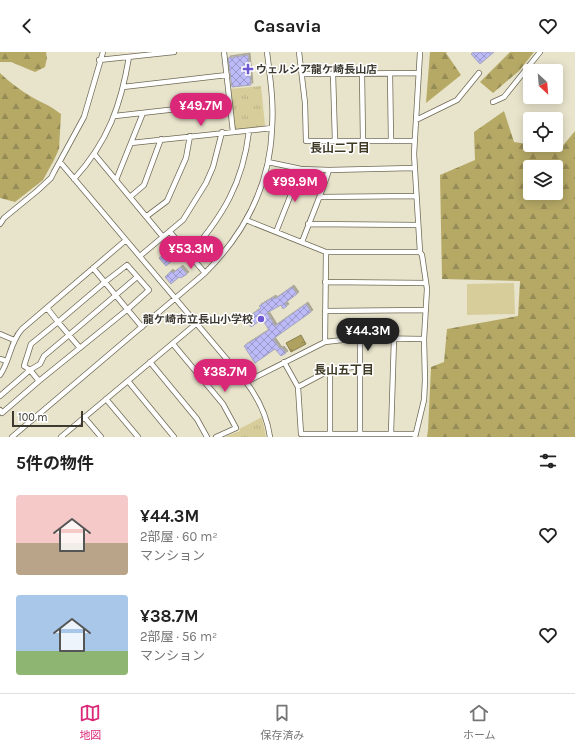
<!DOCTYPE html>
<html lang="ja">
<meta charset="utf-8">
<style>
body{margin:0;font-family:Karla,"Noto Sans JP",sans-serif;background:#f2f2f2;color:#222;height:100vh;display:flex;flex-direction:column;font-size:15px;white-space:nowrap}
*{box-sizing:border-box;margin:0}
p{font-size:13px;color:#767676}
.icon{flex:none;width:22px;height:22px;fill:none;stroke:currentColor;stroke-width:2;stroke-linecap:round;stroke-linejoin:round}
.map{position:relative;height:385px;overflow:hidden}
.side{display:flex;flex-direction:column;background:#fff;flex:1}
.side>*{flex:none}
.needle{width:26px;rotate:154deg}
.fabs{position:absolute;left:523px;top:12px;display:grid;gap:8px}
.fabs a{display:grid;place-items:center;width:40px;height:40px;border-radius:4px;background:#fff;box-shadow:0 2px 10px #0003;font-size:20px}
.scale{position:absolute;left:12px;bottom:10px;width:71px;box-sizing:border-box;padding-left:4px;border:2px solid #3d3b31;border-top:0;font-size:11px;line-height:14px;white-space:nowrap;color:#3d3b31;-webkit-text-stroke:3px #fff;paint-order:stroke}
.price{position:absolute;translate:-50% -34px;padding:0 9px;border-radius:14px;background:#db2777;color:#fff;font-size:13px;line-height:26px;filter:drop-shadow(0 1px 2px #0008)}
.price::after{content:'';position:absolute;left:50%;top:24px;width:12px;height:9px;margin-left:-6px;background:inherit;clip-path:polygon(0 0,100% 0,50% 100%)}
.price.on{background:#222;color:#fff}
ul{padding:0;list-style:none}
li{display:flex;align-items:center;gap:12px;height:100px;padding:0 16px}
li span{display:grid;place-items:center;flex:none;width:112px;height:80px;border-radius:4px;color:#555}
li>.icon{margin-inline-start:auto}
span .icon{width:48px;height:48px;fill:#fffc;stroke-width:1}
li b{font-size:17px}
h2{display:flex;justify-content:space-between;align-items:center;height:48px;padding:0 16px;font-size:17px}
header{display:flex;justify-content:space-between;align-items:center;height:52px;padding:0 16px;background:#fff;font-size:18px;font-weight:700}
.menu{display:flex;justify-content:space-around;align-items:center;height:56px;border-top:1px solid #e0e0e0;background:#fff;font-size:11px;color:#767676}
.menu a{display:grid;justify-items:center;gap:2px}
.menu .on{color:#db2777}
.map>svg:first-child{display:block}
.forest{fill:url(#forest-firs);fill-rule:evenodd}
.park{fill:url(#park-tufts)}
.pitch{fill:#d7cd9b}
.water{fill:url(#water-ripples);stroke:#8d8251}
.building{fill:url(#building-cross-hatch);stroke:#a5a5bb;filter:url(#shadow)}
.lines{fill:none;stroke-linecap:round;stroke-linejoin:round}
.minor-casing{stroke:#6f6a56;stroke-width:6}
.minor{stroke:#fff;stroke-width:4.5}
.poi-dot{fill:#6f59d3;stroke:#fff;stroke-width:1.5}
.labels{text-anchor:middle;stroke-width:3;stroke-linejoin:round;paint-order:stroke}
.poi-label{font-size:11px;font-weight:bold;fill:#3d3b31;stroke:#fff;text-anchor:start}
.neighbourhood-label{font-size:12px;font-weight:bold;fill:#3e3a26;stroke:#fff}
</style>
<header><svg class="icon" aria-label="back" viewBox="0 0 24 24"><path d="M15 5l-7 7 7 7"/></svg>Casavia<svg class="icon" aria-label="heart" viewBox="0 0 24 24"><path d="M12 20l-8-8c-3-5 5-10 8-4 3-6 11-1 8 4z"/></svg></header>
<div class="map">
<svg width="575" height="385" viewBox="0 0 575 385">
<defs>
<pattern id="forest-firs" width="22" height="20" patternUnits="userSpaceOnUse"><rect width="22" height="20" fill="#b6a966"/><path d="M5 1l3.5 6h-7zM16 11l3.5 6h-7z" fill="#958b55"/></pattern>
<pattern id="park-tufts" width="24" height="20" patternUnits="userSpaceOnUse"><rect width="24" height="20" fill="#d7cd9b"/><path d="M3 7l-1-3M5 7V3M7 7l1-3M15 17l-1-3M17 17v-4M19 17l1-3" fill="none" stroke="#b9b186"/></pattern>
<pattern id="water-ripples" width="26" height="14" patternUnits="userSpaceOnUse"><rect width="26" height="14" fill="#afa15f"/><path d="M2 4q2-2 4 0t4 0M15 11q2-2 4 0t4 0" fill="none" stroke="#90844f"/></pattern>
<pattern id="building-cross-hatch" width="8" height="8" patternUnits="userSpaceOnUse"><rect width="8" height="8" fill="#bdbaf8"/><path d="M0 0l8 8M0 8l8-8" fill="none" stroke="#9b98c9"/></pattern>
<filter id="shadow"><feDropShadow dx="2" dy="-2" stdDeviation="0" flood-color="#0004"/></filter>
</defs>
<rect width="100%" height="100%" fill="#e8e4cc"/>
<!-- forest -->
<path class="forest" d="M0 0H46L47 6 45 15 35 20 11 10H0Z
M430 0H447L446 1 461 23 426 51Z
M510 0H534L519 19 493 41 480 30Z
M0 21C11 32 26 42 39 49 48 53 53 56 61 62L59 97 54 108 43 128 15 150 0 146Z
M504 59 514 90 560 97 575 79V385H427L428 378 431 315 444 310 447 277 518 264 520 229 442 227 440 123 475 108 474 80ZM530 115H556V141H530Z"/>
<!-- park -->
<path class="park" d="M261 34 265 73 263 75 235 79 230 37Z
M262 365 266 385H224L240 379 239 377Z"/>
<!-- pitch -->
<path class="pitch" d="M514 231 515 262 467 263V232Z"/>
<!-- water -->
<path class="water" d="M301 283 306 292 291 300 286 291Z"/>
<!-- building -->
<path class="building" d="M474 0H494L480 12 471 2Z
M248 3 251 33 232 35 228 6Z
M173 195 180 202 166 214 159 206Z
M181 215 187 222 181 226 179 225 171 232 165 225 171 219 173 221Z
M292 235 297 242 285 251 287 254 283 257 281 253 267 261 275 274 306 252 311 260 273 287 280 297 282 296 286 301 281 304 275 297 255 311 244 294 269 278 262 267 251 275 246 267 261 256 259 254 274 245 275 247Z"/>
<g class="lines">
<!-- minor casing -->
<g class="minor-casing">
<path id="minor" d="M224 0 233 80
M299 0 305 51 306 89H414
M99 8 174 0
M302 22 419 21
M333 22 335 89
M362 22 363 89
M390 22 391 89
M123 35 227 23
M493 50 504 45 540 0
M115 64 230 51
M416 68 457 48 479 21
M131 91 272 76
M95 103 163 185
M60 110 246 330C259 347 267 364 270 385
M268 110 301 117 329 118 414 116
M74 127C108 90 121 53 129 5
M116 128 143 61
M130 145 144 133 161 87
M320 145 416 144
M147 164 167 149 186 106 190 84
M246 168 326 200 325 290
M0 172 4 166 37 139 51 126 54 120 84 65 103 0
M308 172 418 173
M170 180 205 221
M276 180 301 117
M302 190C311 166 321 143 329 118
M326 200H420
M189 203C223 164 243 131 249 79
M140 204 183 168 206 131 213 115 222 80
M93 216 142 275
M325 230 426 231
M325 259 426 258
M0 282 14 288
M360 286V382
M173 292 223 352 236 376 216 385
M0 307 7 309
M150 310 197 367 207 385
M284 310 298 335 301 382H416
M330 318V382
M0 323C10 309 10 290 22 277L126 188
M39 329 128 257 149 238 127 213 105 230 58 270 47 256
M128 329 174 385
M246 330 325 290 360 286 424 287
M298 335 330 318 360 314
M0 344 30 318 40 312 44 304 69 283 80 296
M106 347 138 385
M0 358 2 361 39 329 30 318 24 314 31 292 58 270 69 283 137 225
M84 365 101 385
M391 381 394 287
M12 385 205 221C245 181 270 133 272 76 274 50 270 25 267 0
M61 385 197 271
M415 385 424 348 425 328 424 287 427 237 422 203 420 200 414 102 420 0"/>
</g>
<!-- minor -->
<use href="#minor" class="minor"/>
</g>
<!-- markers -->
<g class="poi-dot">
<path d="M246 11h4v4h4v4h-4v4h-4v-4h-4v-4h4z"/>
<circle cx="261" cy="267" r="4"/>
</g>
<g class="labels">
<!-- poi labels -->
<g class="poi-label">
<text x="256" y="21">ウェルシア龍ケ崎長山店</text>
<text x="253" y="271" text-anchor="end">龍ケ崎市立長山小学校</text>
</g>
<!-- neighbourhood labels -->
<g class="neighbourhood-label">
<text x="340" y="100">長山二丁目</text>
<text x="344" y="322">長山五丁目</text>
</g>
</g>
</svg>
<div class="fabs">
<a><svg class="needle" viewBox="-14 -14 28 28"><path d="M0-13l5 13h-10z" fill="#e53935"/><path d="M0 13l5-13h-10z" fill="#767676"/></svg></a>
<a><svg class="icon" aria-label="locate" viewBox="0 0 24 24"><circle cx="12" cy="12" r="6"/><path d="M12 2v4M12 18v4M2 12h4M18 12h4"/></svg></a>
<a><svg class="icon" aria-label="layers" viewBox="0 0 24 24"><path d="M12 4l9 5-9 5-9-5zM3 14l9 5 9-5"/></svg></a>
</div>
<div class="scale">100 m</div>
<b class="price" style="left:201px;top:75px">¥49.7M</b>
<b class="price" style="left:295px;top:151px">¥99.9M</b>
<b class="price" style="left:191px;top:218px">¥53.3M</b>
<b class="price on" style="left:368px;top:300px">¥44.3M</b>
<b class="price" style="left:225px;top:341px">¥38.7M</b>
</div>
<section class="side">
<h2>5件の物件<svg class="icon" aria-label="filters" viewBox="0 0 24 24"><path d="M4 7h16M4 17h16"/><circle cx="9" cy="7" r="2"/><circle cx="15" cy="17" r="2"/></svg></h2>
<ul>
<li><span style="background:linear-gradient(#f6c9c9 60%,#b9a48a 0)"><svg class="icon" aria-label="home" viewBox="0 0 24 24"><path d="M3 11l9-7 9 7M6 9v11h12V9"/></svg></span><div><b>¥44.3M</b><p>2部屋 · 60 m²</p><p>マンション</p></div><svg class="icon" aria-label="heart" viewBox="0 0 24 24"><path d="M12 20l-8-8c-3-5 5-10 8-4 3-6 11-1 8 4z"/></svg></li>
<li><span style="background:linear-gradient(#a9c7e8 70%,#8fb573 0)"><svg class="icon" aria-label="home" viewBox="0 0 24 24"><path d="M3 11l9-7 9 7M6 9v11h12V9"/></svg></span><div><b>¥38.7M</b><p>2部屋 · 56 m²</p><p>マンション</p></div><svg class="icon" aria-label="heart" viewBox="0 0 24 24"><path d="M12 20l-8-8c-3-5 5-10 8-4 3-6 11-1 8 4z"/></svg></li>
</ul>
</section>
<nav class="menu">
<a class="on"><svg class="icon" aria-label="map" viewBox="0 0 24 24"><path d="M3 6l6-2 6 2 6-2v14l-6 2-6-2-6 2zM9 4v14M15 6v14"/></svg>地図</a>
<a><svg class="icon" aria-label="saved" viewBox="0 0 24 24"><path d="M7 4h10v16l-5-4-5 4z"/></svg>保存済み</a>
<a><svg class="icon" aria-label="home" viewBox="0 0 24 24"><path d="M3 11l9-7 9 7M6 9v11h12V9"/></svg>ホーム</a>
</nav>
